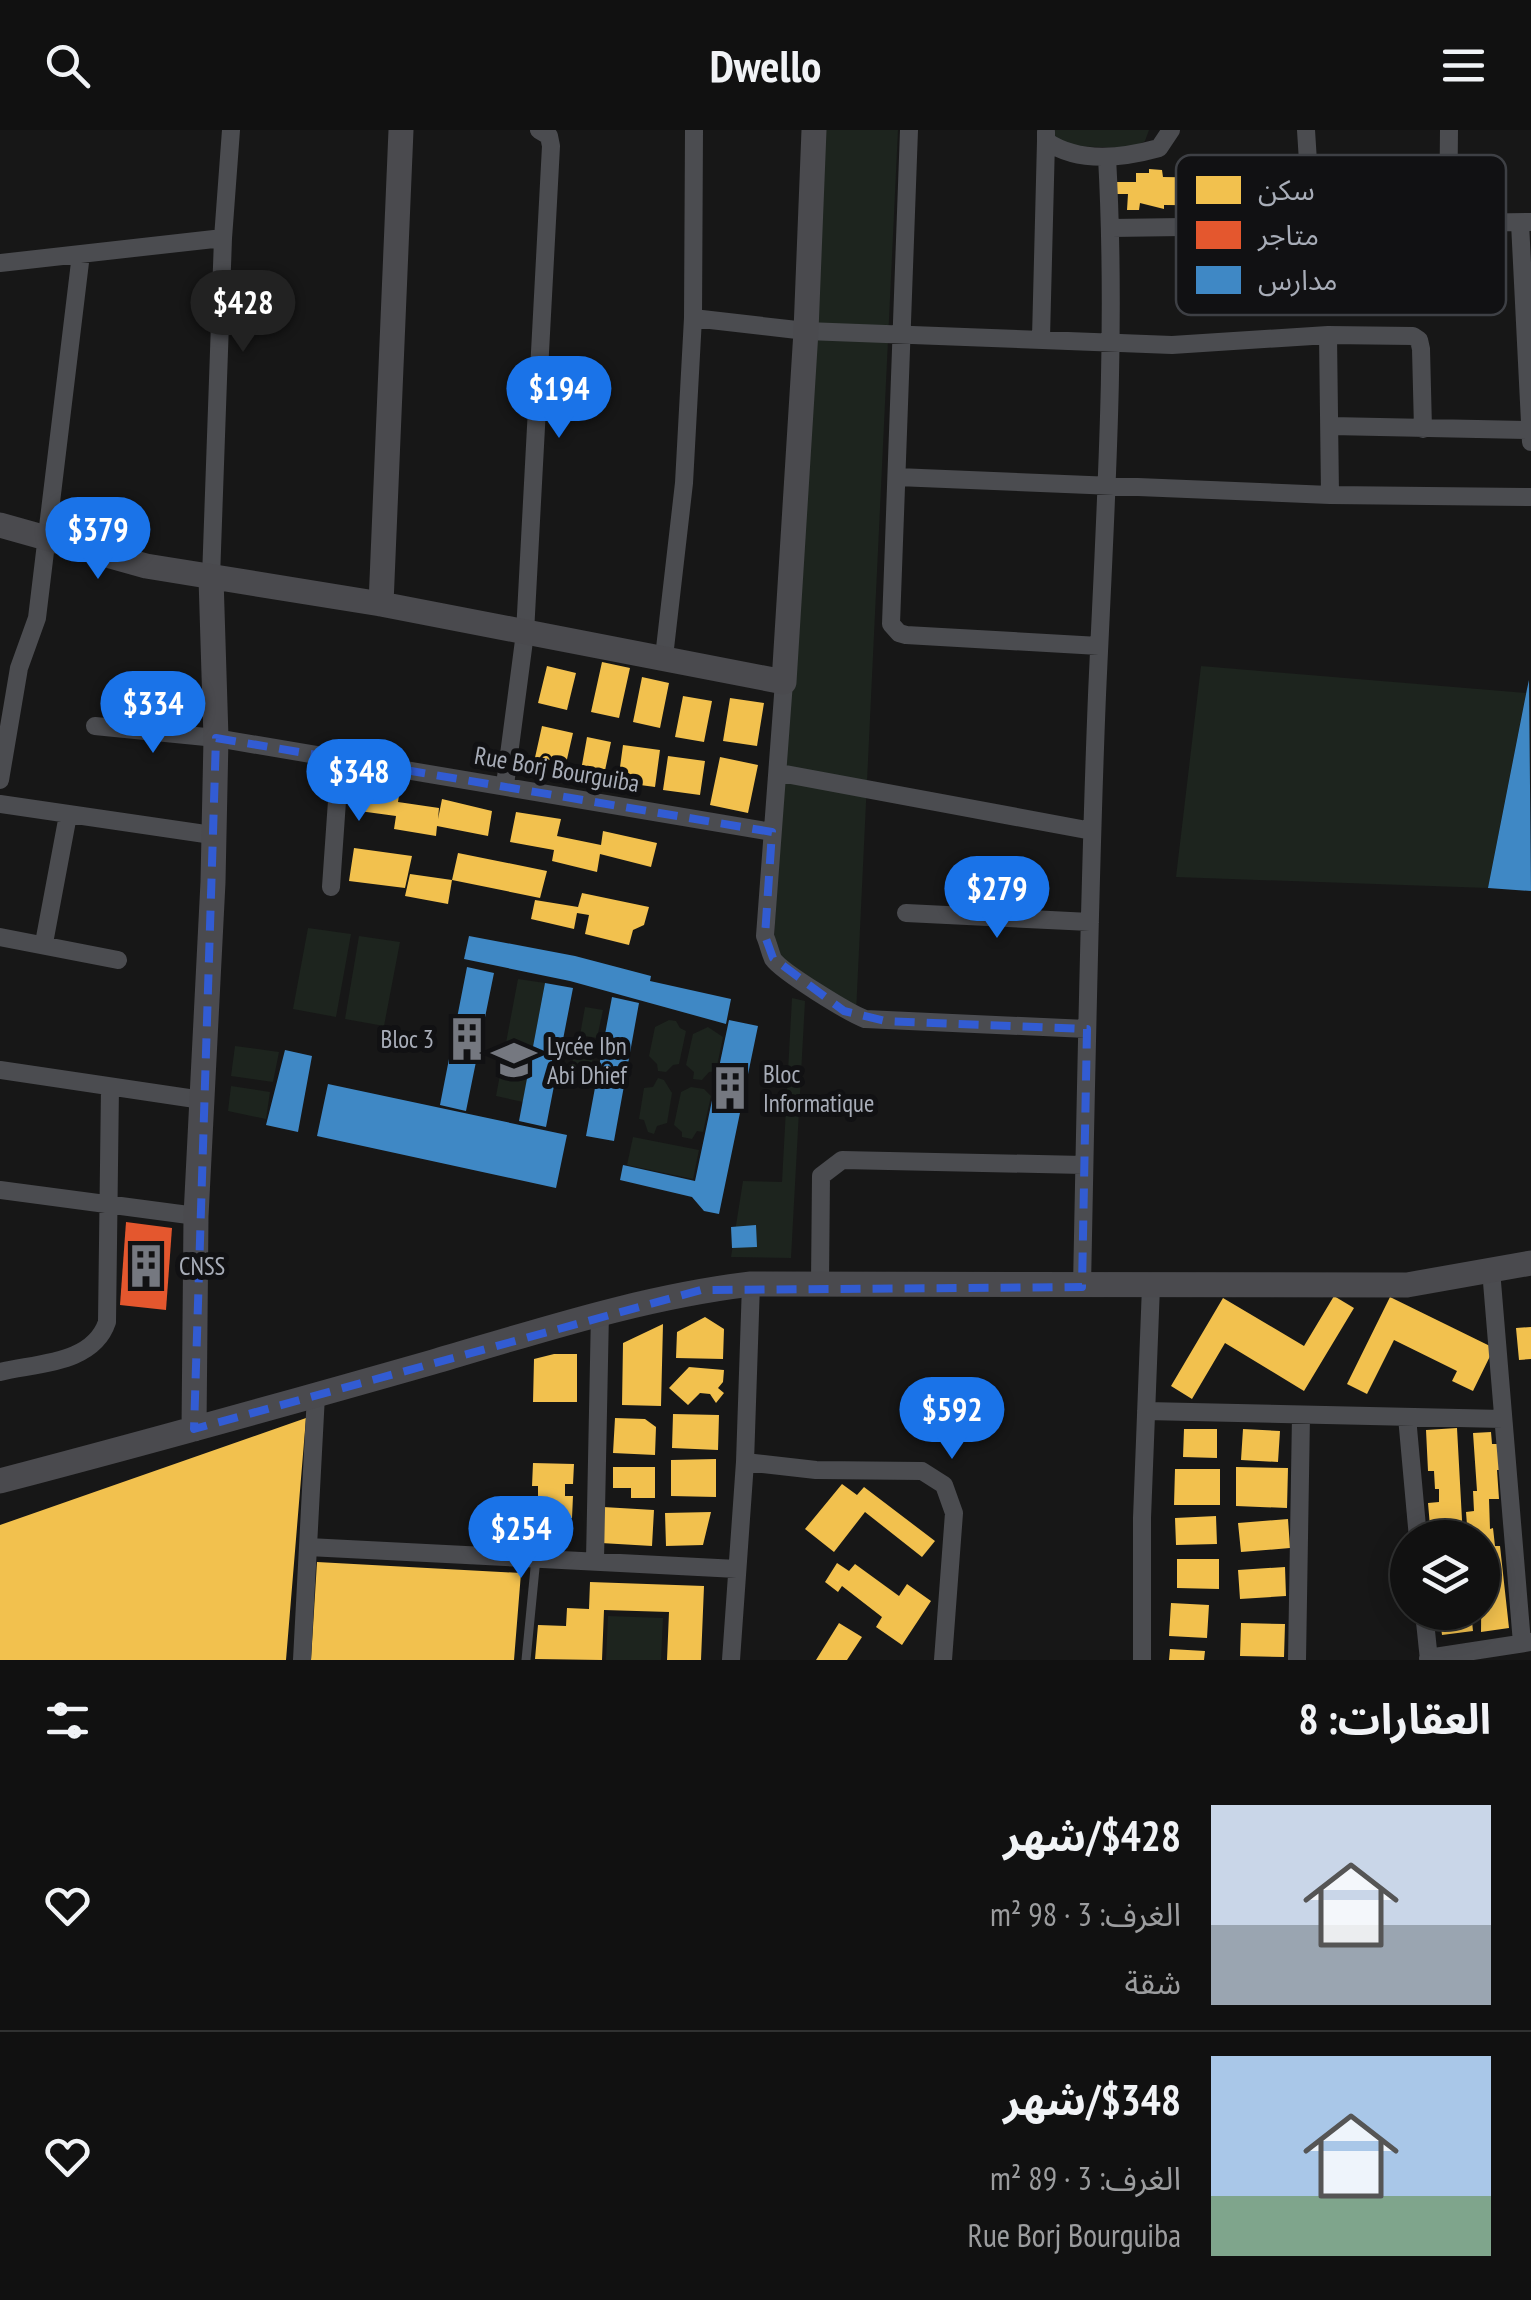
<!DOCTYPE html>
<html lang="ar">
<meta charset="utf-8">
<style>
body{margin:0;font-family:"PT Sans Narrow","Noto Sans Arabic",sans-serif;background:#1e1f1f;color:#f1f3f6;direction:rtl;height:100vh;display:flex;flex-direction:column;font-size:38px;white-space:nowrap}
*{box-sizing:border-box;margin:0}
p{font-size:32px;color:#9c9d9f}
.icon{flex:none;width:55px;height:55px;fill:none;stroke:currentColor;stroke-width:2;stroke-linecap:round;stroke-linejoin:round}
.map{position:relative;height:1530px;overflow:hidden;direction:ltr}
.details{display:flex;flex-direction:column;background:#111;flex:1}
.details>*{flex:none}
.fabs{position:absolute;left:1390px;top:1390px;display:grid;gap:20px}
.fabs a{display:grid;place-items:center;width:110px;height:110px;border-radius:50%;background:#111;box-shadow:0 5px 25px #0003,0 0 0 2px #303131;font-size:50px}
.price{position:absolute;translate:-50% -85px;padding:0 22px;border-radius:35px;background:#1a73e8;color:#fff;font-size:32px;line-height:65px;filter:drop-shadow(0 2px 5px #0008)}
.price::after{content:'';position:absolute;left:50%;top:60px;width:30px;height:22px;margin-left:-15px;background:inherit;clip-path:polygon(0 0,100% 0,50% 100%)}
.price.on{background:#222;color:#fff}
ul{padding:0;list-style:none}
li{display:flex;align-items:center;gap:30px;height:250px;padding:0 40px}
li+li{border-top:2px solid #303131}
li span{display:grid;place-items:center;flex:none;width:280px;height:200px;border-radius:0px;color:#555}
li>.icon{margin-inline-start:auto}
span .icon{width:120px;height:120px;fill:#fffc;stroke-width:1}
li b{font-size:42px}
h2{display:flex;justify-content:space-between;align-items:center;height:120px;padding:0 40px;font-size:42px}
header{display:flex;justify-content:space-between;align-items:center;height:130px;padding:0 40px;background:#111;font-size:45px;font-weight:800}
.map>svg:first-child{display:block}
.green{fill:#1d241e}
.homes{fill:#f2c14e}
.shops{fill:#e4572e}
.schools{fill:#3f88c5}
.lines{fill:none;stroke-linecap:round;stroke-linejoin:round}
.lane{stroke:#4b4c50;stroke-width:9}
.street{stroke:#4b4c50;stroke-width:18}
.secondary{stroke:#4a4a4e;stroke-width:25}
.marked{fill:none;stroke:#325cd3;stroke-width:8;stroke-dasharray:20 12;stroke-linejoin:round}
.labels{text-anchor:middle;stroke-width:10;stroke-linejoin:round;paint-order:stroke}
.street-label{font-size:25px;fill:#a8adb8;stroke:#111113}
.poi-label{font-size:25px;fill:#a8adb8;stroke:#111113;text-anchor:start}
.key{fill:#111113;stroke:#3e4045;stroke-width:2.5}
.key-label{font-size:28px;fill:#a8adb8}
</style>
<header><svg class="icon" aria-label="menu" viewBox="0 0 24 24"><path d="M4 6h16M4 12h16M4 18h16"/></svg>Dwello<svg class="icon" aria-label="search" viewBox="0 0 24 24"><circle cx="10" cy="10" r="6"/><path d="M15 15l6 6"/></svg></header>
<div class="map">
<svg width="1531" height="1530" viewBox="0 0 1531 1530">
<rect width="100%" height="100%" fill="#171717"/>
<!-- green -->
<path class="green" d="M817 0H898L856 883 782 827 774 811Z
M1050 0H1149L1145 11 1133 18 1065 16 1055 10Z
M1201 536 1526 563 1488 758 1176 747Z
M308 798 351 804 336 887 293 879Z
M359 806 400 812 384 896 345 889Z
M518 849 545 853 523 972 496 966Z
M792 868 805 871 791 1128 731 1127 743 1051 782 1052Z
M585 877 603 880 597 908 580 905Z
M669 890 676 891 680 898 686 901 679 934 673 935 666 942 658 941 657 934 649 926 655 897Z
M708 897 723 907 716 941 709 942 702 950 693 949 694 942 686 935 693 904Z
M235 916 279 922 273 952 231 946Z
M574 924 593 928 588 955 569 951Z
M658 948 664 950 672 963 667 993 657 996 654 1004 648 1002 644 990 639 989 644 958 653 957Z
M231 956 270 962 266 989 228 981Z
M691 957 704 959 711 966 703 1002 697 1001 692 1009 682 1007V1002L674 995 681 962Z
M633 1007 699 1020 693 1049 627 1035Z
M608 1486 663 1488 661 1530H606Z"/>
<!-- homes -->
<path class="homes" d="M1149 39 1162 40 1163 47 1286 49 1285 39H1300L1302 80H1293L1292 85 1275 86V93H1269L1268 76 1164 75V79L1140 73 1139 80H1127L1128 64H1116L1117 52H1136V43H1149Z
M602 532 630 538 619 588 591 582Z
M547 536 576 543 567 580 538 573Z
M642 547 669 553 660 598 633 592Z
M683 566 712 571 704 612 675 607Z
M730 568 764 573 757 616 723 611Z
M542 596 573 603 565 638 534 632Z
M587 607 611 612 603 650 580 646Z
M623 615 660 620 655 657 618 652Z
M668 626 705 631 700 665 663 660Z
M720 627 758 635 748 683 710 675Z
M357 654 400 659 398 672 439 678 438 689 442 669 492 681 488 706 437 696 436 706 394 699 396 686 352 680Z
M516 682 561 689 557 706 601 715 603 701 657 713 651 737 600 724 597 742 552 731 554 720 510 712Z
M354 718 412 726 405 758 349 751Z
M458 723 547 741 540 768 452 750Z
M410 744 452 750 448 774 405 766Z
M582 763 649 777 644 795 633 800 629 815 585 804 589 785 577 783 574 799 531 789 535 770 578 777Z
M1334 1166 1354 1178 1304 1261 1225 1213 1192 1269 1171 1256 1223 1168 1304 1216Z
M1390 1167 1494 1218 1473 1261 1452 1251 1457 1241 1394 1210 1367 1264 1347 1254Z
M705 1187 724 1199 723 1229 676 1228 677 1202Z
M663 1194 661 1276 622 1275 623 1213Z
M1531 1197V1229L1519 1230 1516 1198Z
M554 1224H577V1272H533L534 1229Z
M689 1237 724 1240 723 1252 718 1258 724 1263 716 1273 710 1264 700 1263 688 1275 669 1258Z
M673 1284 719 1285 718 1320 672 1318Z
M306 1288 286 1530H0V1395Z
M615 1288 645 1289 656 1297 655 1325 613 1323Z
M1457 1298 1463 1408H1431L1428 1373 1439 1372V1359H1435L1434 1341H1428L1426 1300Z
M1184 1299H1217V1328L1183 1327Z
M1243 1299 1280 1301 1278 1332 1241 1330Z
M1491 1302 1492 1314H1504L1506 1340H1497L1499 1369H1489L1490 1399 1493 1398 1495 1416H1500L1509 1498 1481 1502 1482 1408H1468L1466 1382 1474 1381 1473 1361H1477L1473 1303Z
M716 1329V1367L671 1366V1330Z
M533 1333 574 1334 573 1354H565V1366H573L572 1388H565V1396L538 1395V1389L528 1388V1368H538V1356H532Z
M613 1337H655V1368H631V1358H613Z
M1236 1337 1288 1338 1287 1378 1236 1376Z
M1175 1339H1220V1375H1174Z
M842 1354 857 1365 864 1357 935 1411 922 1427 865 1382 834 1422 805 1399Z
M603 1377 654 1380 652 1416 601 1413Z
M711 1382 703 1415 666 1416 665 1383Z
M1216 1386 1217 1414 1176 1415 1175 1388Z
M1288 1389 1290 1418 1241 1422 1238 1393Z
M1177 1429H1219V1459L1177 1458Z
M317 1432 521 1443 514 1530H311Z
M837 1433 849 1441 855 1434 899 1466 907 1454 931 1471 902 1515 876 1497 882 1487 842 1456 838 1462 825 1452Z
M1285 1437 1286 1466 1240 1469 1238 1440Z
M590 1452 704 1456 701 1530H667L669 1482 604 1480 602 1530 535 1529 538 1495 566 1496 567 1478 589 1479Z
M1171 1473 1209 1475 1207 1508 1169 1506Z
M1439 1482H1471L1473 1501 1442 1505Z
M839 1493 862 1507 847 1530H816Z
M1241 1493 1285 1494 1284 1527 1240 1526Z
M1170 1519 1205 1521 1204 1530H1169Z"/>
<!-- shops -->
<path class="shops" d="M126 1092 172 1098 166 1180 120 1175Z"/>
<!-- schools -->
<path class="schools" d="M1529 550 1531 761 1488 758 1527 559Z
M469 806 575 826 651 846 650 851 731 869 726 894 570 851 464 829Z
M467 837 494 843 466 981 440 975Z
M545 853 573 858 546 997 519 991Z
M612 867 639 873 614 1011 586 1006Z
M729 890 758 896 719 1084 704 1081 692 1067 620 1050 623 1035 695 1051Z
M285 920 312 926 298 1002 266 995Z
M328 954 567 1005 556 1058 317 1006Z
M756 1095 757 1117 732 1118 731 1097Z"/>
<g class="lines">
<!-- lane -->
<path class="lane" d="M526 1530 536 1428"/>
<!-- street -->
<path class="street" d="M909 0 891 494 899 503 906 505 1099 516
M1306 0 1312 95
M1046 2V11C1079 34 1123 28 1159 18L1171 0
M1351 61 1353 97
M1520 93 1531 312
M1448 95 1449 0
M1111 98 1531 92
M0 133 223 108
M693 188 806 201 1172 215 1328 205 1413 206 1419 210 1421 219 1423 299
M1328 205 1330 365
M1041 208 1046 11
M1331 296 1531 300
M897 347 1330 365 1531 367
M211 448 223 108 231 0
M664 527 684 353 693 188 694 0
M784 552 765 806C768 813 770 822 773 829 782 842 849 883 865 889L1087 899
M95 596 216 608 772 702
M780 643 1092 701
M0 650 19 538 37 488 81 124
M505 655 525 503 551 16 549 6 539 0
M0 674 212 705
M331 757 340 628
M906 783 1090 792
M0 807 118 830
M44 813 68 685
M0 940 202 970
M0 1060 196 1086
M1491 1140 1522 1513
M820 1153 821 1046 842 1030 1084 1035
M1082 1157C1086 959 1089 762 1097 565 1105 386 1117 206 1107 27
M0 1242C37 1233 93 1234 107 1192L110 957
M1146 1281 1503 1289
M1407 1287 1418 1408
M745 1332 816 1340 922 1341 944 1355 954 1383 943 1530
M308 1417 737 1439
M595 1430 600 1182
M1424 1482 1429 1530
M1428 1528 1531 1512
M302 1530 316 1265
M731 1530 745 1332 751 1154
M1142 1530V1388L1151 1156
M1297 1530 1301 1285"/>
<!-- secondary -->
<path class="secondary" d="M0 395 146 436 381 474 784 552 806 201 814 0
M381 474 401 0
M194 1299 196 1086 213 752 216 608 211 448
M0 1351C145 1313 289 1273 433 1232 539 1201 642 1167 751 1154L1407 1155 1531 1133"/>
</g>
<!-- marked area -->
<path class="marked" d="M216 608 772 702 765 806 773 828 844 881 885 891 1087 899 1082 1157 701 1160 194 1299Z"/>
<!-- icons -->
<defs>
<g id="building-bare" transform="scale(3.45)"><path d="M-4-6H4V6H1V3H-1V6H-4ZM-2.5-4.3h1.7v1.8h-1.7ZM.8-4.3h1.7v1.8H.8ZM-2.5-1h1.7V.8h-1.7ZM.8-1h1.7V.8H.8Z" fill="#757880" stroke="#111113" stroke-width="2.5" paint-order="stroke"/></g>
<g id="school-bare" transform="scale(3.45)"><path d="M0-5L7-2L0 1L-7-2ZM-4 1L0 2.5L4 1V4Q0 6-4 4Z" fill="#757880" stroke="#111113" stroke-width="2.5" paint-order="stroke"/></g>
</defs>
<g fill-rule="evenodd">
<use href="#building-bare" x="467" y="909"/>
<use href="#school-bare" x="514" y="930"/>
<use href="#building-bare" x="730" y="958"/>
<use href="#building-bare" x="146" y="1136"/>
</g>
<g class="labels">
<!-- street labels -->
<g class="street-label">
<text transform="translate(557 639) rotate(10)" y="9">Rue Borj Bourguiba</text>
</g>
<!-- poi labels -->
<g class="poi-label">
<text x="434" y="918" text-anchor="end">Bloc 3</text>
<text x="547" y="925">Lycée Ibn<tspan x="547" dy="29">Abi Dhief</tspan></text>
<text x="763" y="953">Bloc<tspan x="763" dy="29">Informatique</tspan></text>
<text x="179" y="1145">CNSS</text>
</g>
</g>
<!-- legend -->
<rect x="1176" y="25" width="330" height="160" rx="15" class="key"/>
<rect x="1196" y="46" width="45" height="28" fill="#f2c14e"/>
<rect x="1196" y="91" width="45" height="28" fill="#e4572e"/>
<rect x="1196" y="136" width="45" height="28" fill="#3f88c5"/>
<g class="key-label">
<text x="1258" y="70">سكن</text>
<text x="1258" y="115">متاجر</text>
<text x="1258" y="160">مدارس</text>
</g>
</svg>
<div class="fabs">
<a><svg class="icon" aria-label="layers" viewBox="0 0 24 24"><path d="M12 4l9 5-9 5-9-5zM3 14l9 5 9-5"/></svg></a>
</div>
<b class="price on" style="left:243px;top:225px">$428</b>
<b class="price" style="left:559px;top:311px">$194</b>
<b class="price" style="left:98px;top:452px">$379</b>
<b class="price" style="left:153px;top:626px">$334</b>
<b class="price" style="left:359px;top:694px">$348</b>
<b class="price" style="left:997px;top:811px">$279</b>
<b class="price" style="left:952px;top:1332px">$592</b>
<b class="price" style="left:521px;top:1451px">$254</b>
</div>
<section class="details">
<h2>العقارات: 8<svg class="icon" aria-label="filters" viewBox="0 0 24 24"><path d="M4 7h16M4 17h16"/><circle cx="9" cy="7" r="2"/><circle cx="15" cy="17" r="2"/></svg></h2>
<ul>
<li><span style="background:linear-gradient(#c9d6e8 60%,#9aa5b1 0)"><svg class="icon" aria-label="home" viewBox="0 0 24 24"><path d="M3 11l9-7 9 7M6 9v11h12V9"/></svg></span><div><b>$428/شهر</b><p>الغرف: 3 · 98 m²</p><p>شقة</p></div><svg class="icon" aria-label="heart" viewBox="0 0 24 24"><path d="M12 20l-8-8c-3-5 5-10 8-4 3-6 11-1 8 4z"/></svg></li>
<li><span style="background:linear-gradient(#a9c7e8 70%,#7fa58c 0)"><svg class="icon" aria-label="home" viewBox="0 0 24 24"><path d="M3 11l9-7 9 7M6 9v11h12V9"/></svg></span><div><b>$348/شهر</b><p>الغرف: 3 · 89 m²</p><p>Rue Borj Bourguiba</p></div><svg class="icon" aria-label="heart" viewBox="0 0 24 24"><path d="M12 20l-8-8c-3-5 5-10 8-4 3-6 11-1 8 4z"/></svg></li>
</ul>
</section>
